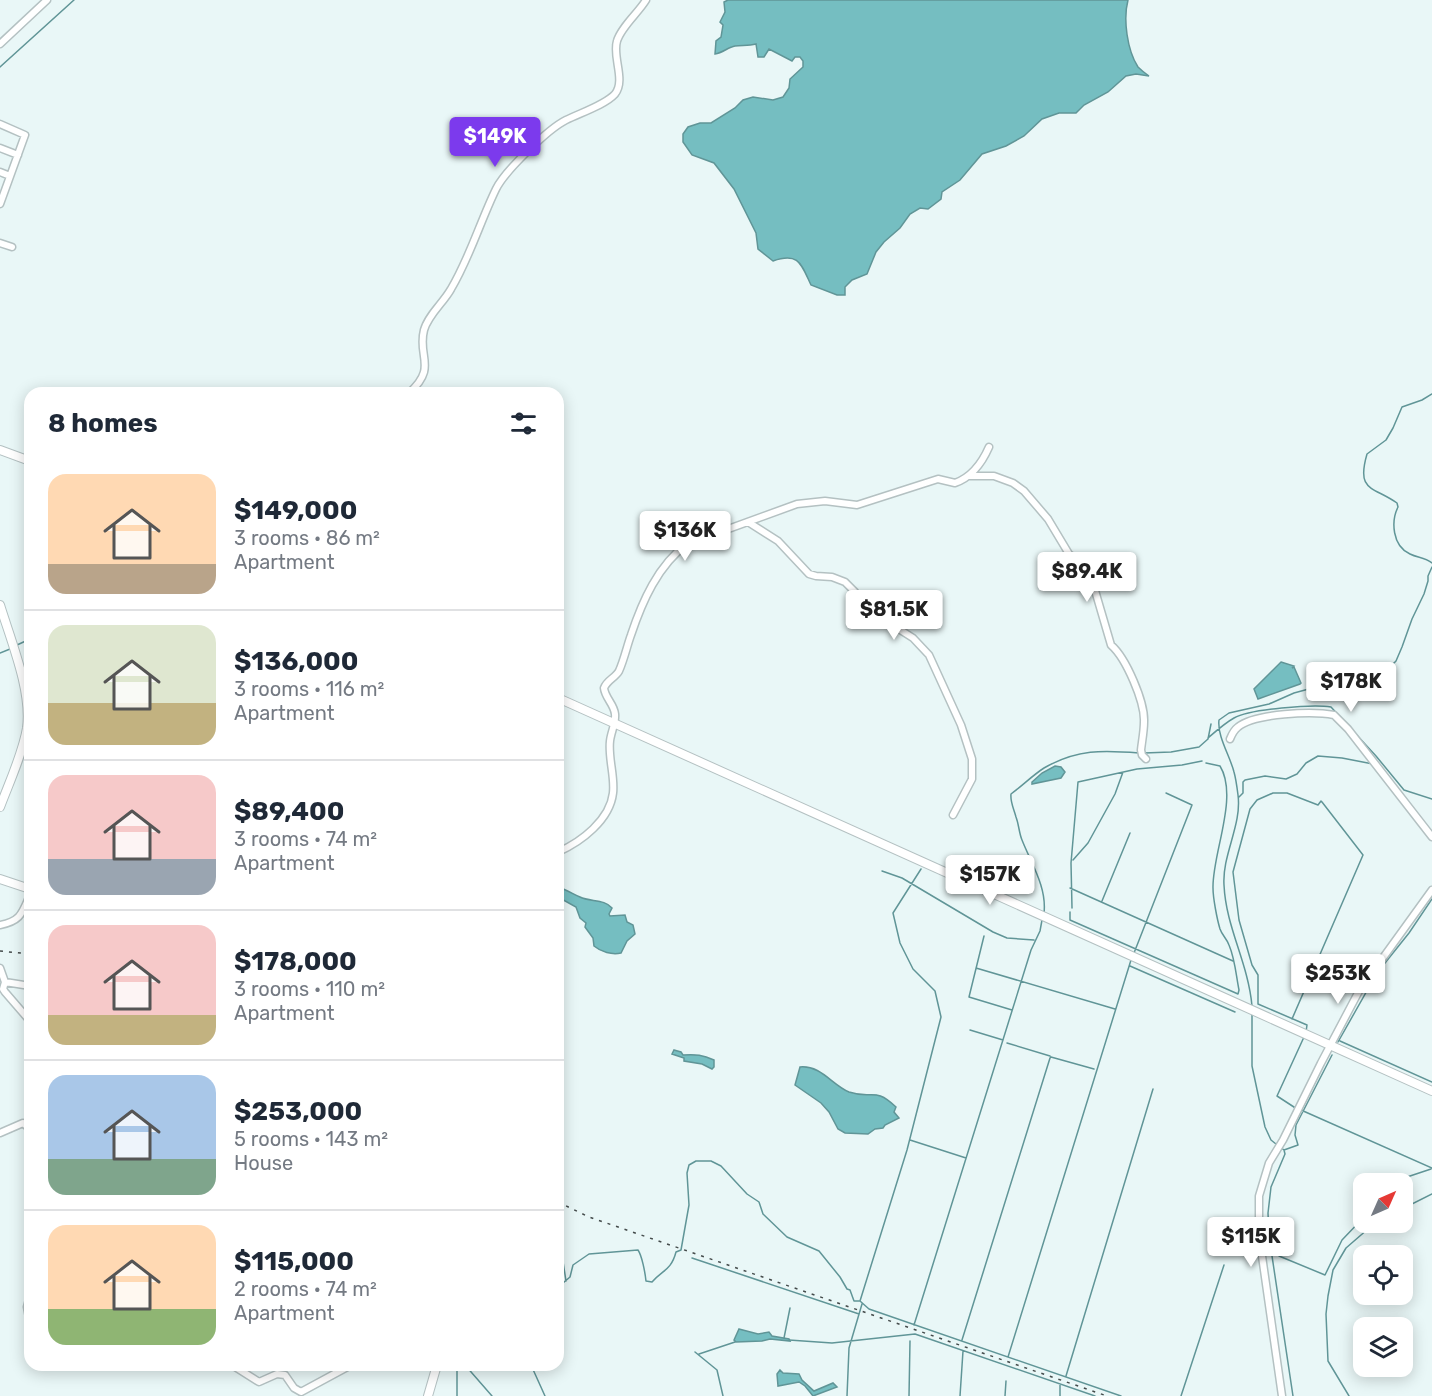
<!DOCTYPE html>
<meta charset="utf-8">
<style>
body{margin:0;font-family:Rubik,sans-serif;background:#f2f2f3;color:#1f2937;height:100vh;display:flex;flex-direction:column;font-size:22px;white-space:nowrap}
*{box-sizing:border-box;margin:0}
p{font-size:20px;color:#747a83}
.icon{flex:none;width:33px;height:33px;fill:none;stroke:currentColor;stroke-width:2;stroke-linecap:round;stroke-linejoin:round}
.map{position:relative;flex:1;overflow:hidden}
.side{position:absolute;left:24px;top:387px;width:540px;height:984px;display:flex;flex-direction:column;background:#fff;border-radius:18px;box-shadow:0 3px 15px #0003}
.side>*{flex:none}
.needle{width:39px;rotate:45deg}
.tools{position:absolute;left:1353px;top:1173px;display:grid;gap:12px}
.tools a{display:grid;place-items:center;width:60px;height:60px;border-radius:12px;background:#fff;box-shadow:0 3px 15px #0003;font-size:30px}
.price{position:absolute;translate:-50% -51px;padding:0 14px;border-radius:6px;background:#fff;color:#222;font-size:20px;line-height:39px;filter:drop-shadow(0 2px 3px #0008)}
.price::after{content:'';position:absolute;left:50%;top:36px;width:18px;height:14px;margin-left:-9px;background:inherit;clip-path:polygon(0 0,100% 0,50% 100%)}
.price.current{background:#7c3aed;color:#fff}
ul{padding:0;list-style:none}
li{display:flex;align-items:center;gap:18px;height:150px;padding:0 24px}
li+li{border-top:2px solid #e0e1e3}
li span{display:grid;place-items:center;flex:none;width:168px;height:120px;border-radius:18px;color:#555}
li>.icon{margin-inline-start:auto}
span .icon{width:72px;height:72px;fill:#fffc;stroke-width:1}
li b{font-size:26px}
h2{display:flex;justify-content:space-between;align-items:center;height:72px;padding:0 24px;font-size:26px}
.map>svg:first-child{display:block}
.water{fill:#75bec1;stroke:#609597;stroke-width:1.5}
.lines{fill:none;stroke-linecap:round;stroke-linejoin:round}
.stream{stroke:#609597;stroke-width:1.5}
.minor-casing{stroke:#b4c1c2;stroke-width:9}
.major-casing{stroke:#b4c1c2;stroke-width:10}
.minor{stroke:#fff;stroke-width:6}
.major{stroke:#fff;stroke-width:8}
.rail{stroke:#444b4b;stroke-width:1.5;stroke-dasharray:3 6;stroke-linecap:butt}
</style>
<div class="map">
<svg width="1432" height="1396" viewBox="0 0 1432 1396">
<rect width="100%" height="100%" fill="#e9f7f7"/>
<!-- water -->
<path class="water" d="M728 0H1128C1123 19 1127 50 1138 67 1141 70 1146 74 1149 76L1136 74 1126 76 1108 92 1084 105 1076 113H1059L1042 119 1024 136 1006 146 982 154 960 180 942 192 941 199 928 209 920 208 910 214 900 228 884 242 876 252 867 274 852 280 845 287V295H837L811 285C801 264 799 252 773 261L758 249 756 233 734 189 714 163 692 155 683 142V134L688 127 700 123H711L735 108 743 100 753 97 773 100 783 97 789 88 790 79 803 67V61L800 57H795L792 61 769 49 764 57H758L756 44C748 46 742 45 735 46 728 47 723 53 715 54L716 41 721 37 723 25 720 22 725 12 724 2Z
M1281 662 1294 666 1292 668 1294 667 1301 683 1300 684 1258 699 1254 689Z
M1055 766 1061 767 1065 772 1061 778 1032 784V782L1042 773Z
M558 887C567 890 573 894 580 897 590 902 605 899 612 908L609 914 610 916 625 915 627 922 633 925 635 934 627 941 621 953C612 955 601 952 594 946L593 938 585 927 586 923 580 918 576 907 558 897Z
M674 1050 681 1052 683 1055C696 1054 703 1055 714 1060V1067L712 1069 702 1064 684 1061V1058L672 1054Z
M800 1067C821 1065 832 1085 849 1092 873 1100 874 1086 896 1107L894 1112 899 1118 885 1125 883 1128 875 1129 868 1134 845 1133 838 1129 829 1112 821 1103 795 1085Z
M739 1329 758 1334 769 1332 772 1336 789 1339 790 1341 770 1339 762 1341 736 1342 734 1340Z
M780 1370 783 1373 799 1374 802 1380 814 1391 833 1383 837 1387 813 1396 805 1386 799 1382 778 1386 777 1374Z"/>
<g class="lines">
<!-- stream -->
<path class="stream" d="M0 67 74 0
M198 393V391
M1432 394 1422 400 1402 407 1393 428 1386 440 1367 454C1356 492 1373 486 1397 503L1398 507C1391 521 1392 546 1410 554 1418 558 1425 557 1432 563
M17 645 30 639
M0 653 10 649
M1208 738C1216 731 1225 723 1234 718 1250 709 1313 704 1331 707L1376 756 1404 790 1432 799
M1144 753 1171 752 1199 747 1208 739 1211 724
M1239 797 1243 793V782L1245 780 1265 776 1286 779 1297 774 1306 763 1318 756 1342 758 1373 764
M1073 860 1088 843 1115 794 1123 772
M921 869 893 913 900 943 913 969 935 991 941 1017 907 1150 860 1301 869 1309 1121 1396
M882 871 902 878 993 932 1007 938 1034 940
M1070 888 1233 961
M1102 901 1130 833
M1072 908 1071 863 1078 782 1137 769 1182 765 1202 761
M1070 912V920L1238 994 1239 990C1236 975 1235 959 1229 945 1227 939 1222 935 1220 929 1217 919 1213 898 1213 888 1212 854 1239 797 1220 766L1206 763
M1044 913C1047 887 1031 863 1022 840 1019 833 1019 825 1016 817 1014 809 1010 802 1011 794 1022 786 1033 775 1044 768 1077 749 1103 750 1139 753
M984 936 969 997 1012 1010
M1134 953 1192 805 1166 793
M1130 966 1235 1012
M976 968 1115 1009
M1252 1006C1248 962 1226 928 1224 885 1222 855 1242 825 1238 795 1237 787 1236 779 1234 772 1230 756 1217 736 1219 720L1229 713 1269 704 1294 693 1360 675 1375 676 1384 673 1396 661 1402 647 1412 619 1424 594 1428 581V576L1432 567
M1252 1013V1066L1265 1127 1271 1140 1276 1144
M1292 1019 1363 855 1322 802 1321 801 1318 805 1287 793H1273L1257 800 1250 809 1233 872 1239 920 1252 965 1258 975V1004L1307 1025 1306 1032
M970 1030 1003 1040
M1340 1041 1432 1082
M1338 1042 1377 973 1409 933 1432 899
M1007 1043 1050 1056
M1297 1109 1277 1096 1304 1037
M1301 1110 1432 1168
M910 1140 966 1158
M1280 1147 1284 1150 1285 1154 1271 1187 1268 1213 1269 1236 1293 1396
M1284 1150 1298 1145 1295 1135 1296 1125 1332 1055
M1386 1184 1431 1169
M1402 1209 1432 1194
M558 1229 566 1281
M1279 1256 1325 1275 1342 1240 1364 1217
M692 1258 859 1314
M558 1294 563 1283 570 1277 573 1265 589 1254 638 1250C642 1256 645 1272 646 1281L652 1282C662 1270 671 1271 676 1252L681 1250 689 1205 687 1173 689 1165 696 1161H711L721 1166 747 1194 759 1202 763 1214 787 1237 819 1251 840 1277 847 1289 850 1290 854 1301H859
M914 1325 1031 950 1040 931 1042 920
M784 1338 790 1308
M789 1340 832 1343 915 1334 1095 1396
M962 1340 1050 1058 1051 1057 1094 1069
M695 1352 717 1370 723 1396
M699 1354 735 1342
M1008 1357 1131 960
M457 1365V1396
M465 1365 492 1396
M531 1365 545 1396
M1066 1376 1153 1089
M847 1396 849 1348 862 1304
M909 1396 910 1341
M960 1396 963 1351
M1005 1396 1006 1381
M1060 1396V1385
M1181 1396 1224 1265
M1349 1396 1328 1361 1326 1314 1328 1296 1333 1270 1346 1248 1376 1222"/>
<!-- minor casing -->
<g class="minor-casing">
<path id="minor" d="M0 44 47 0
M0 124 25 135 0 204
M0 148 18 155
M0 172 10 176
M0 243 12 247
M409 393C438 367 417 357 424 330 428 315 444 302 451 289 470 257 480 222 496 189 505 171 548 129 566 120 580 113 605 105 615 94 626 80 612 57 617 41 621 27 639 12 646 0
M970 476H994L1013 483 1024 491 1048 519 1069 554 1089 570 1111 645C1126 658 1145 702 1144 722 1144 731 1142 741 1141 750L1142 755 1146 759
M748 522 778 541 809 574 816 576 832 577 845 582 855 592 864 607 913 638 929 655 961 725 972 759V779L953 815
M1230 739C1232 734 1234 730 1238 727 1255 713 1313 711 1334 715L1348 729 1432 837
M558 852C581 842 610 820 613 793 615 776 608 758 610 741 611 732 616 723 615 714 614 704 605 698 604 688 607 680 615 678 619 671 624 660 627 646 631 635 642 602 658 565 687 544L797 504 825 501 857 505 938 479 955 483C972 477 982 463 989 447
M0 925C21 921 22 913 30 895
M0 968 5 982 3 989 5 992 30 1021
M5 982 30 986
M0 1133 23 1123 30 1129
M30 1296 27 1307 30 1323
M232 1365 259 1382 277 1374 285 1375 294 1388 301 1392 351 1365
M1282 1396 1259 1235V1196L1269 1163 1283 1140 1321 1063 1359 991 1432 890"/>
</g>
<!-- major casing -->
<g class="major-casing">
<path id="major" d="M0 450 30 461
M0 605C11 641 32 691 27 728 23 753 9 783 0 807
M558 698 1432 1091
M0 879 30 889
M428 1396 437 1365"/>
</g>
<!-- minor -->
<use href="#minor" class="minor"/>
<!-- major -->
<use href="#major" class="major"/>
<!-- rail -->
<path class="rail" d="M0 951 30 954
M558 1202 589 1217 1107 1396"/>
</g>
</svg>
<div class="tools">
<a><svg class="needle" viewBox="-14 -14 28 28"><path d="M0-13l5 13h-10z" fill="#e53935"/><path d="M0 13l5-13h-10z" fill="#747a83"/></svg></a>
<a><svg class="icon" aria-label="locate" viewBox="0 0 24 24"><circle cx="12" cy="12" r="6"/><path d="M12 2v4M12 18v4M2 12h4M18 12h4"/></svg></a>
<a><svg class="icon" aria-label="layers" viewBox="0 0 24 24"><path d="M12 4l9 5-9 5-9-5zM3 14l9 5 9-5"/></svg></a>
</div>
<b class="price current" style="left:495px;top:168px">$149K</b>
<b class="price" style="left:685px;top:562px">$136K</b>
<b class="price" style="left:1087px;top:603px">$89.4K</b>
<b class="price" style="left:894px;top:641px">$81.5K</b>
<b class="price" style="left:1351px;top:713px">$178K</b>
<b class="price" style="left:990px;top:906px">$157K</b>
<b class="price" style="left:1338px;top:1005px">$253K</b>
<b class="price" style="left:1251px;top:1268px">$115K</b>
<section class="side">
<h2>8 homes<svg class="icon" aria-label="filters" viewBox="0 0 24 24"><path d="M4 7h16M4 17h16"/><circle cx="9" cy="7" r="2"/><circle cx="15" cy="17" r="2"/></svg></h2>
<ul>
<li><span style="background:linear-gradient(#ffd9b3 75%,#b9a48a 0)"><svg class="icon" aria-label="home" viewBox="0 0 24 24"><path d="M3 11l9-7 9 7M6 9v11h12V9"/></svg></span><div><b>$149,000</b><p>3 rooms · 86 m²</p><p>Apartment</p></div></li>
<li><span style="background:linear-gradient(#dfe7d0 65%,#c2b280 0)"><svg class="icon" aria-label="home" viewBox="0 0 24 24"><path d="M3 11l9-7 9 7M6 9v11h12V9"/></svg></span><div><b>$136,000</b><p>3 rooms · 116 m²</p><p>Apartment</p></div></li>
<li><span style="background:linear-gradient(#f6c9c9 70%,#9aa5b1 0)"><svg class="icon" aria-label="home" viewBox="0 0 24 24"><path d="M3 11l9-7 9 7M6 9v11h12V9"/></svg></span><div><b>$89,400</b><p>3 rooms · 74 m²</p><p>Apartment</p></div></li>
<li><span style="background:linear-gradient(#f6c9c9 75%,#c2b280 0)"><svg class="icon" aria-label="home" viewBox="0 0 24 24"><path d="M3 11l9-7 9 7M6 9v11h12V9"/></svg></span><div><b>$178,000</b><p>3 rooms · 110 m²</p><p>Apartment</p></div></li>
<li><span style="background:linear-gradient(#a9c7e8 70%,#7fa58c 0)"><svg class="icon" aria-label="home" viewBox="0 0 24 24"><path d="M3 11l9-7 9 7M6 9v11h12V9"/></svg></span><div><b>$253,000</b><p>5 rooms · 143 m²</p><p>House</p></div></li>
<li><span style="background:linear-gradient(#ffd9b3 70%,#8fb573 0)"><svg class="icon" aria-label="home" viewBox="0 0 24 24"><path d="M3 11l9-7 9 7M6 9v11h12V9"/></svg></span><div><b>$115,000</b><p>2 rooms · 74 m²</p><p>Apartment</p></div></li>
</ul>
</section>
</div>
